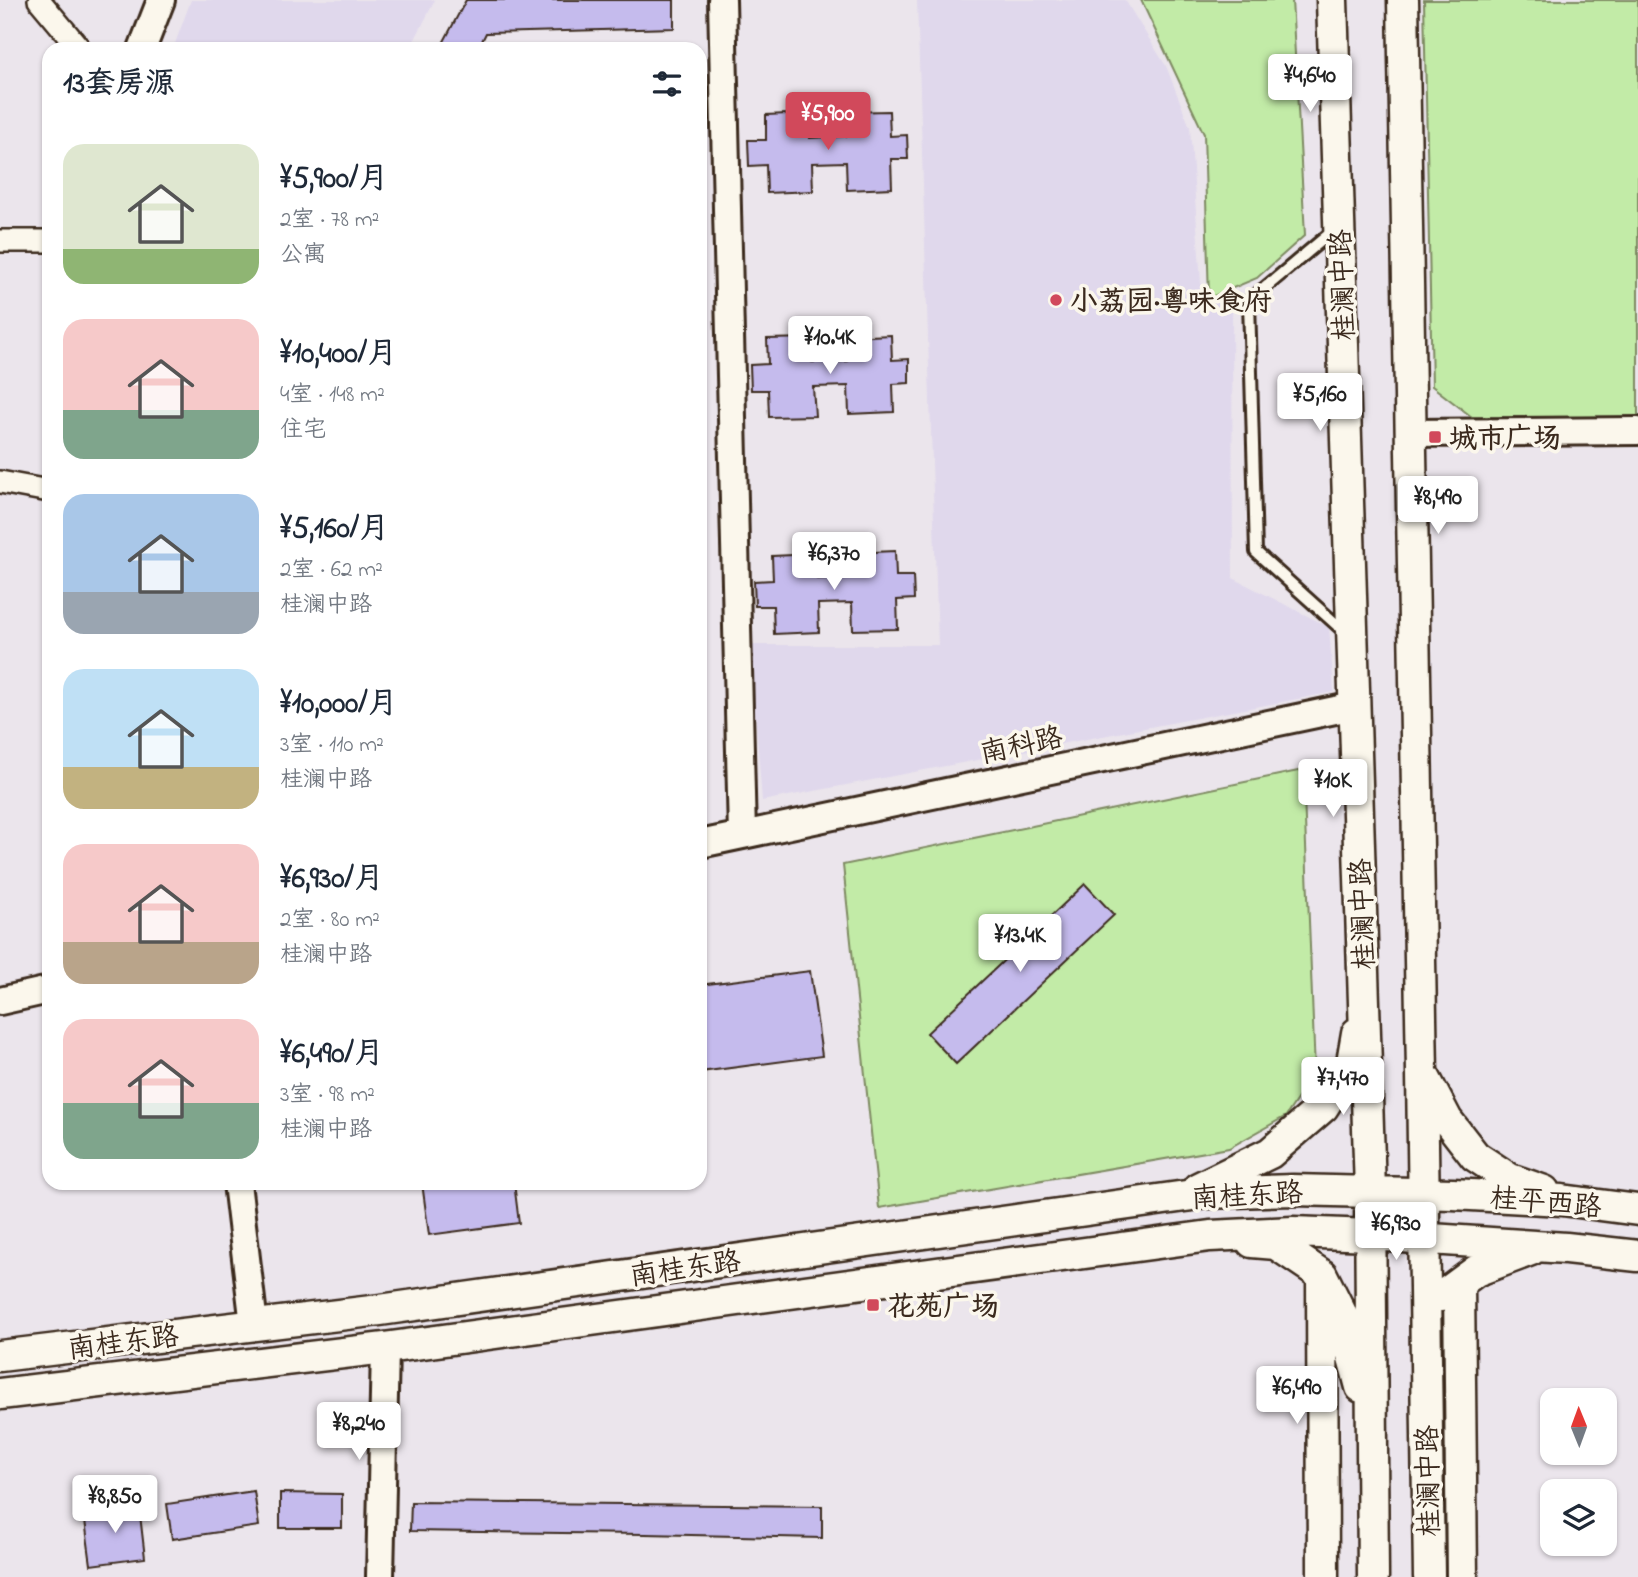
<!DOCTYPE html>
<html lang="zh">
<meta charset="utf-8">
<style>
body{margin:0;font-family:"Indie Flower","LXGW WenKai TC",sans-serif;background:#f2f2f3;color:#1f2937;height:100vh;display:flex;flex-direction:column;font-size:26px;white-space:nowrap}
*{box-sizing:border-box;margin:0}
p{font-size:23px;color:#747a83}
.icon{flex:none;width:38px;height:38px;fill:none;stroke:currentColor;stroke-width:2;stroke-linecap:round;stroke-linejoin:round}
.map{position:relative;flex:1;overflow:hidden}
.side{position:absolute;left:42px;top:42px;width:665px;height:1148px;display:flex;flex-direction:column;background:#fff;border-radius:21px;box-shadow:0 2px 5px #0004}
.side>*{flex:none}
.needle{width:46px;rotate:359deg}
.tools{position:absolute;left:1540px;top:1388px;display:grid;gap:14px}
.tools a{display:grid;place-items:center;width:77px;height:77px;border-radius:14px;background:#fff;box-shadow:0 2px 5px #0004;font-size:35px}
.price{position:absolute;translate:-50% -60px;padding:0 16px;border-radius:7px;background:#fff;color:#222;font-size:23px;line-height:46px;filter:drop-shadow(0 2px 4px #0008)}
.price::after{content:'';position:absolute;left:50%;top:42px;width:21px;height:16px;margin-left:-10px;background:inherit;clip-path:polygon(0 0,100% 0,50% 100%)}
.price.selected{background:#d1495b;color:#fff}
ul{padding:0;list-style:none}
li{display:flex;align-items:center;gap:21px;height:175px;padding:0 21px}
li span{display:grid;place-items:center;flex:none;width:196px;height:140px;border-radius:21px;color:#555}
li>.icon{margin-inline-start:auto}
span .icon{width:84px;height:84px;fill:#fffc;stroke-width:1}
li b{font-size:30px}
h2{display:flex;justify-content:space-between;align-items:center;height:84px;padding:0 21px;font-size:30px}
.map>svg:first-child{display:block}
.built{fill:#e0d8ec}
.green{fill:#c2eba7;stroke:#7e8a62;stroke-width:2}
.building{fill:#c5bbed;stroke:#3b2a1e;stroke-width:2}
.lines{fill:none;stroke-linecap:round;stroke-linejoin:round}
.service-casing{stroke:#3b2a1e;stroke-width:16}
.minor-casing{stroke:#3b2a1e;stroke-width:26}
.tertiary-casing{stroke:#3b2a1e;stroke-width:32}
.secondary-casing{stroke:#3b2a1e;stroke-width:35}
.service{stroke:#fbf7ec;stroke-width:10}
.minor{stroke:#fbf7ec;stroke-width:21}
.tertiary{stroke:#fbf7ec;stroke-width:26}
.secondary{stroke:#fbf7ec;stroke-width:30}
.poi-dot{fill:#d1495b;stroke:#fbf7ec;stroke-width:2.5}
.labels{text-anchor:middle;stroke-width:7;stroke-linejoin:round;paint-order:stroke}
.street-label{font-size:28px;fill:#3b2a1e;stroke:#fbf7ec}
.poi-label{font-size:28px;font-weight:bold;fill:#3b2a1e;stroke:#fbf7ec;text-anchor:start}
</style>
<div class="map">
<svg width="1638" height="1577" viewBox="0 0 1638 1577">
<rect width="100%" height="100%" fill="#ebe5ec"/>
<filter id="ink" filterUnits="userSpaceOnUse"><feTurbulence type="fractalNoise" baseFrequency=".0143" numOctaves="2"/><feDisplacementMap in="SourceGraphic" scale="14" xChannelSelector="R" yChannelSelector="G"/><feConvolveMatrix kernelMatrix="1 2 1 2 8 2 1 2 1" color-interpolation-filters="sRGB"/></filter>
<g filter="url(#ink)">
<!-- built -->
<path class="built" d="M191 0H435L410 49H173Z
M917 0H1125L1166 66 1190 127 1202 297 1232 307 1233 578 1329 627 1334 692 762 801 750 645H938Z"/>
<!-- green -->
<path class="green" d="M1141 0H1292L1305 235 1257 278 1209 298 1204 134Z
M1424 0H1638V417H1472L1432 386Z
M1303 770 1315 1072 1286 1116 1229 1148 879 1208 843 865Z"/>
<!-- building -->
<path class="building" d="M466 0H674V28L486 33 478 49H440Z
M889 111 890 136 907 135 908 159H891L892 188 847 190 846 162 812 163 813 191 767 193 766 165 749 166 748 140H766V115L810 113V138L826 137 846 136 845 112Z
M891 335 892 360 909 359V383L893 384 894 412 849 414 848 386 813 387 815 416 769 417 768 390H751L750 365 768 364 767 339 811 338 812 362H828L848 361 847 337Z
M895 551 896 576H913L914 599 897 600 898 629 853 630 852 603 818 604 819 632 774 634 773 606H755L754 581 773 580 772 556 816 554 817 579 833 578 852 577 851 553Z
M1085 884 1114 915 956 1064 927 1033Z
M810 971 822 1056 700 1072V985Z
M422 1183H514L519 1223 429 1235Z
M254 1491 259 1526 172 1539 167 1504Z
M280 1493 342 1494V1528H280Z
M411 1502 822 1506V1538L645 1534 410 1531Z
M139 1506 145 1558 91 1565 84 1513Z"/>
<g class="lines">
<!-- service casing -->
<g class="service-casing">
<path id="service" d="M1334 230 1249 301 1256 552 1347 634"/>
</g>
<!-- minor casing -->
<g class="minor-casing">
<path id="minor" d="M39 0 80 49
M0 241H49
M0 482 49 491"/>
</g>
<!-- tertiary casing -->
<g class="tertiary-casing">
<path id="tertiary" d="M722 0 742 835
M142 49 161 0
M1411 433 1638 431
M700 844 1354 706
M0 1001 49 990
M237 1183 254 1325
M380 1577 385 1348"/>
</g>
<!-- secondary casing -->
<g class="secondary-casing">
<path id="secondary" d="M1332 0 1370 1191 1373 1577
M1403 0 1422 1073 1429 1577
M1425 1078 1447 1120 1475 1156 1510 1179 1544 1191
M1198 1188 1270 1153 1323 1107 1352 1062 1357 1033
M1252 1242 1276 1244 1322 1275 1341 1313 1361 1387
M1322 1275 1323 1577
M1459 1284 1462 1577
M1442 1296 1476 1271 1531 1250
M0 1356 380 1310 1207 1193 1293 1190 1453 1194 1562 1200 1638 1210
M0 1394 385 1348 1210 1236 1293 1232 1371 1235 1566 1248 1638 1256"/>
</g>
<!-- service -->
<use href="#service" class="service"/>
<!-- minor -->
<use href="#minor" class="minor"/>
<!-- tertiary -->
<use href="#tertiary" class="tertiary"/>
<!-- secondary -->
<use href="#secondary" class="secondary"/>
</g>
</g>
<!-- markers -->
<g class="poi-dot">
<circle cx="1056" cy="300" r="7"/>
<rect x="1428" y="430" width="14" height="14" rx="3.5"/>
<rect x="866" y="1298" width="14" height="14" rx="3.5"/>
</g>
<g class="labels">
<!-- street labels -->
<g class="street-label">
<text transform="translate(1341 285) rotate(-92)" y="10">桂澜中路</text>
<text transform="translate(1021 744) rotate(-12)" y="10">南科路</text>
<text transform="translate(1361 914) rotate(-92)" y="10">桂澜中路</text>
<text transform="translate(1247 1194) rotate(-3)" y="10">南桂东路</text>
<text transform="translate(1546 1201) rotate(5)" y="10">桂平西路</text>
<text transform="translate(685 1267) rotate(-8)" y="10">南桂东路</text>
<text transform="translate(123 1341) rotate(-7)" y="10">南桂东路</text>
<text transform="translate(1427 1481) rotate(-91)" y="10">桂澜中路</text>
</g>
<!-- poi labels -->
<g class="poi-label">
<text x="1070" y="310">小荔园·粤味食府</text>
<text x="1449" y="447">城市广场</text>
<text x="887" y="1315">花苑广场</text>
</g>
</g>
</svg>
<div class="tools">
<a><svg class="needle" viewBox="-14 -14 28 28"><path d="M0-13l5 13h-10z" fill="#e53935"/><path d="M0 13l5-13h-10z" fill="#747a83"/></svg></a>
<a><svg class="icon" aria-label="layers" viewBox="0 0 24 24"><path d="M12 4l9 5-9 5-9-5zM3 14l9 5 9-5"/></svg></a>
</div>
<b class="price" style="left:1310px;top:114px">¥4,640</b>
<b class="price selected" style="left:828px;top:152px">¥5,900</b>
<b class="price" style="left:830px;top:376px">¥10.4K</b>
<b class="price" style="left:1320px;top:433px">¥5,160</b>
<b class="price" style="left:1438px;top:536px">¥8,490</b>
<b class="price" style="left:834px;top:592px">¥6,370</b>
<b class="price" style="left:1333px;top:819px">¥10K</b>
<b class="price" style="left:1020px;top:974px">¥13.4K</b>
<b class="price" style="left:1343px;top:1117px">¥7,470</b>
<b class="price" style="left:1396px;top:1262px">¥6,930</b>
<b class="price" style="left:1297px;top:1426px">¥6,490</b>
<b class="price" style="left:359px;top:1462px">¥8,240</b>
<b class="price" style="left:115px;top:1535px">¥8,850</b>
<section class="side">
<h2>13套房源<svg class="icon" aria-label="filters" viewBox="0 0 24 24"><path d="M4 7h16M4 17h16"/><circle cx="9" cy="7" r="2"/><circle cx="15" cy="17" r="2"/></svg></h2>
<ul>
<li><span style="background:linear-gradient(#dfe7d0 75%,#8fb573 0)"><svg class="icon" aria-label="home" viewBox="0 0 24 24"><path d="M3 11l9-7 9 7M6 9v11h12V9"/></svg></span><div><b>¥5,900/月</b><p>2室 · 78 m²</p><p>公寓</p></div></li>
<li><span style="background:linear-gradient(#f6c9c9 65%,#7fa58c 0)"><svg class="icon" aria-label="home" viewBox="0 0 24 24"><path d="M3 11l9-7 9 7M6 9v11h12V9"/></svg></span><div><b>¥10,400/月</b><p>4室 · 148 m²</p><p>住宅</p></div></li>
<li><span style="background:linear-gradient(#a9c7e8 70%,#9aa5b1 0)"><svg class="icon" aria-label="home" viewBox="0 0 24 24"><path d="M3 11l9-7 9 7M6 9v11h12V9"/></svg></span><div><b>¥5,160/月</b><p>2室 · 62 m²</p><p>桂澜中路</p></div></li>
<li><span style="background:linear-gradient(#bfe0f5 70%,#c2b280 0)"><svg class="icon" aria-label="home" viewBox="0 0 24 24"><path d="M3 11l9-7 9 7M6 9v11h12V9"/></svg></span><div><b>¥10,000/月</b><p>3室 · 110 m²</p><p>桂澜中路</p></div></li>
<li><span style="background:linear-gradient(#f6c9c9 70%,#b9a48a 0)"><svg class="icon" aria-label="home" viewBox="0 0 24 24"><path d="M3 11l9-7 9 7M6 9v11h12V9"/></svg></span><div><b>¥6,930/月</b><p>2室 · 80 m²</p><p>桂澜中路</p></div></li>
<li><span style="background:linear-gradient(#f6c9c9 60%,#7fa58c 0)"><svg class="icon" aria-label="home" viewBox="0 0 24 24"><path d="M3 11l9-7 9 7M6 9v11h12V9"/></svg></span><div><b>¥6,490/月</b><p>3室 · 98 m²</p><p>桂澜中路</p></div></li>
</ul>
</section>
</div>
